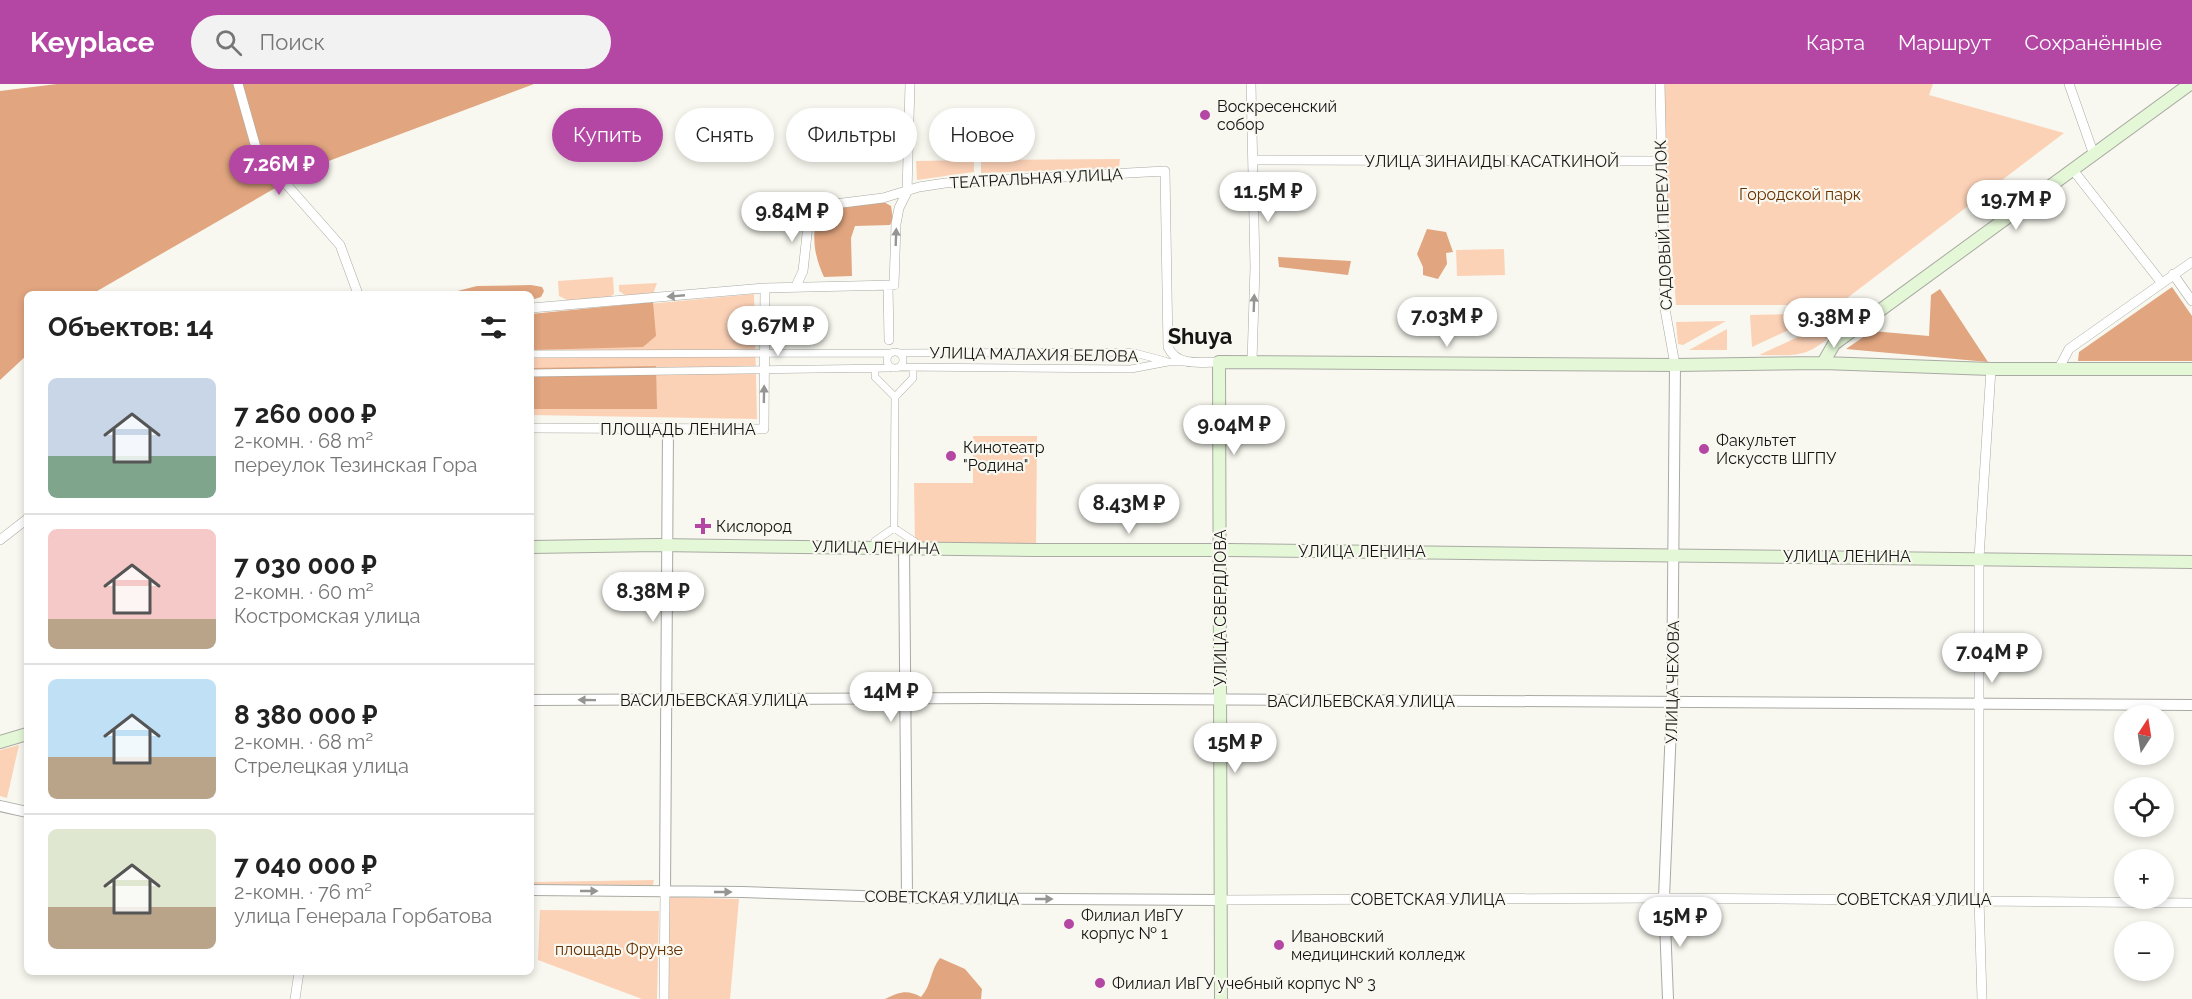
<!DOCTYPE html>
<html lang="ru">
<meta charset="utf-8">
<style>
body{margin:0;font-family:Raleway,sans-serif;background:#f2f2f2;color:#222;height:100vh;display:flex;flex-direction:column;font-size:22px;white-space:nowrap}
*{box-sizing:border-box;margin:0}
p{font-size:20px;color:#767676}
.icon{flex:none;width:33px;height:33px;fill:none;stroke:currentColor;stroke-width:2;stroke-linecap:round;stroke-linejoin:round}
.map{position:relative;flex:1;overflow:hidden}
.details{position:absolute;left:24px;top:207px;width:510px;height:684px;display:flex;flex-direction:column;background:#fff;border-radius:9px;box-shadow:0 3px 9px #0003}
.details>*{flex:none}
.banner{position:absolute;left:552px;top:24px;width:570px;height:54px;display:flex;gap:12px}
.needle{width:39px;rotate:12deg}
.fabs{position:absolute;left:2114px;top:621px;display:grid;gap:12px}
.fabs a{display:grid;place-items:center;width:60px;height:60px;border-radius:50%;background:#fff;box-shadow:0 3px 9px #0003;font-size:30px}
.price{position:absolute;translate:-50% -51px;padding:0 14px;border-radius:21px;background:#fff;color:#222;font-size:20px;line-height:39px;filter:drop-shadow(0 2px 3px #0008)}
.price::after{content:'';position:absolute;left:50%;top:36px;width:18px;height:14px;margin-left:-9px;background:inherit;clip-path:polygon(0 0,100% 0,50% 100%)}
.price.selected{background:#b446a4;color:#fff}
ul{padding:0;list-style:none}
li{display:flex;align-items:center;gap:18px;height:150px;padding:0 24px}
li+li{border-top:2px solid #e0e0e0}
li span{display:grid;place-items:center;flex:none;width:168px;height:120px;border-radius:9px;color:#555}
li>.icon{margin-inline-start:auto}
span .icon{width:72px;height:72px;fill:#fffc;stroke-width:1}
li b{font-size:26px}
h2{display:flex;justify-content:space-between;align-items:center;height:72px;padding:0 24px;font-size:26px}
.pill{padding:0 21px;border-radius:27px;background:#fff;box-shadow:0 3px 9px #0003;font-size:21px;line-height:54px}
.pill.selected{background:#b446a4;color:#fff}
header{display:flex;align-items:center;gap:36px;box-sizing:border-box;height:84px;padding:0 30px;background:#b446a4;color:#fff}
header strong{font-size:28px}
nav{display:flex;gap:33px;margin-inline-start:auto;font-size:21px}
.search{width:420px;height:54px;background:#f2f2f2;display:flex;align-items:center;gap:15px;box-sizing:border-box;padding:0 21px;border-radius:33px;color:#767676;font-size:22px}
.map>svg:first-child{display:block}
.green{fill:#fcd2b7}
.forest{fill:#e1a57f}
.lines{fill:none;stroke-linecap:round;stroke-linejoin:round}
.pedestrian-casing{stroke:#a9aaa3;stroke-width:8}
.minor-casing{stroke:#a9aaa3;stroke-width:10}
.tertiary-casing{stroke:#a9aaa3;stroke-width:12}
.secondary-casing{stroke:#a9aaa3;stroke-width:14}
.pedestrian{stroke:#fff;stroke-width:7}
.minor{stroke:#fff;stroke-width:9}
.tertiary{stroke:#fff;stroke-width:10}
.secondary{stroke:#e4f7d7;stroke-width:12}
.oneway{fill:#959594}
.poi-dot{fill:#b446a4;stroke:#f8f8f0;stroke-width:2}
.labels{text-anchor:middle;stroke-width:4.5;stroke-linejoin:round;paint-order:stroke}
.poi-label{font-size:16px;fill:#141412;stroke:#f8f8f0;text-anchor:start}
.street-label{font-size:16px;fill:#141412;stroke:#f8f8f0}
.park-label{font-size:16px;fill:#673101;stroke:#f8f8f0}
.district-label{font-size:22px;font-weight:bold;fill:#141412;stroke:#f8f8f0}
</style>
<header>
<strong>Keyplace</strong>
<div class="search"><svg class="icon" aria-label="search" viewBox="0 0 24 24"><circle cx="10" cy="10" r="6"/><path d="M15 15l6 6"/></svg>Поиск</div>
<nav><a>Карта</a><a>Маршрут</a><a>Сохранённые</a></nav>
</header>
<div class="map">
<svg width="2192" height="915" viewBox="0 0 2192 915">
<rect width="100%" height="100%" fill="#f8f8f0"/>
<!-- green -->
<path class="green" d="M1665 0H1933L1929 11 2064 49 1838 221H1676L1665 76Z
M1120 75 1119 84 981 89V76Z
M974 76V88L917 96 916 77Z
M1504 165 1505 191 1457 192 1456 166Z
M613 193 614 210 608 214 567 216 559 212 558 197Z
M657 199 653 210 626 212 619 207V201Z
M754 210 757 335 531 331V231Z
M1825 229 1752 263 1750 231Z
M1726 237 1683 261 1678 260 1676 238Z
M1841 244C1807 273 1803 272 1759 271L1815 245Z
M1727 245V266H1689Z
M973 352H1037L1036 466 915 463 914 399H973Z
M19 661 7 714 0 712V666Z
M654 796 652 804 533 803V798Z
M666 813 739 815 730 915H667Z
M540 826 659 827 657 915H642L538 876Z"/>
<!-- forest -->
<path class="forest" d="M57 0H534L310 84 92 210H27V271L0 296V7Z
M884 118 891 122 893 135 890 141 855 142 851 154 852 192 824 193C813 169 810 146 822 122Z
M1427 145 1446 148 1453 168 1446 169 1447 180 1438 195 1423 191V183L1417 170Z
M1278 173 1351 177 1348 191 1279 183Z
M531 201 542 203 544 207 541 213 531 216V210H446L477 202Z
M2172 203 2192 232V277H2078L2079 268Z
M1940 205 1988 278 1846 265 1872 247 1929 252 1931 211Z
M653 218 656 252 643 263 531 266V230Z
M656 282 657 325H531V284Z
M940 874 965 885 982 905 981 915H885C900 908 907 905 921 913 932 901 930 886 940 874Z"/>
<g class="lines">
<!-- pedestrian casing -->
<g class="pedestrian-casing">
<path id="pedestrian" d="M887 276a8 8 0 1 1 16 0a8 8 0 1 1-16 0Z
M899 269 1131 268 1165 277
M531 270 891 269
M900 283 1131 285 1168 278H1184
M875 284V293L895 313 894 444 875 457
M531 289 890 284
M895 313 913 294V284
M894 444 915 458"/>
</g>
<!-- minor casing -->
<g class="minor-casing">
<path id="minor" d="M238 0 257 67 340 161 358 210
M1251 0 1255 183 1252 277
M1660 0 1665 225 1675 281
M2069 0 2094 71
M1253 76 1660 77
M2073 86 2161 198
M2173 190 2192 217
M888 201 889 256
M796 202 803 187 810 123 883 114 919 103 945 99 1165 87 1168 263C1177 283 1201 278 1219 278
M765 204 894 201 896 140 899 124 907 108 910 0
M531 224 765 204 764 345 531 344
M2058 286 2069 265 2192 178
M0 456 27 435
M1220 816 1664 814 2192 819
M295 915 299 888
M664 915 665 808
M1982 915 1979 815V474L1991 285"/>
</g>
<!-- tertiary casing -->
<g class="tertiary-casing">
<path id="tertiary" d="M904 463 907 813
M531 616 987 614 2192 621
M0 722 27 728
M531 806 743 808 922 814 1220 816
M665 808 668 345
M1668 915 1664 814 1672 618 1675 281"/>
</g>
<!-- secondary casing -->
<g class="secondary-casing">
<path id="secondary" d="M1823 279 1834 260 2190 0
M531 463 657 461 1036 466H1229L2192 478
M0 658 27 650
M1221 915 1219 278 1675 281 1823 279 1991 285H2192"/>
</g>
<!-- pedestrian -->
<use href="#pedestrian" class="pedestrian"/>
<!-- minor -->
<use href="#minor" class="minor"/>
<!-- tertiary -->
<use href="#tertiary" class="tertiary"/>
<!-- secondary -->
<use href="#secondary" class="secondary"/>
</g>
<!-- one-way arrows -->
<defs><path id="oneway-solid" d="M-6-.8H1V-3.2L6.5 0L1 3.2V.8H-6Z" transform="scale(1.5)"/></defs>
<g class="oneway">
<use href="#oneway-solid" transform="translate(896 153) rotate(-88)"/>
<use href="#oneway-solid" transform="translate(676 212) rotate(175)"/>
<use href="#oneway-solid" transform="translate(1254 219) rotate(-88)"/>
<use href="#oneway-solid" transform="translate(764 310) rotate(-89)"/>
<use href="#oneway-solid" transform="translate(587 616) rotate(-179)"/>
<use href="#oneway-solid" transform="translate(589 807)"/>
<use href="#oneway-solid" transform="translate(723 808)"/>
<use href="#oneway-solid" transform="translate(1044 815)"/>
</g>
<!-- markers -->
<g class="poi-dot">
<circle cx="1205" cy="31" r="6"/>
<circle cx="1704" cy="365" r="6"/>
<circle cx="951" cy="372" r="6"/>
<path d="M700 433h6v6h6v6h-6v6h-6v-6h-6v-6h6z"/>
<circle cx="1069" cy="840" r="6"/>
<circle cx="1279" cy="861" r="6"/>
<circle cx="1100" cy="899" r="6"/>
</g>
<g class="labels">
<!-- poi labels -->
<g class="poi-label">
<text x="1217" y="28">Воскресенский<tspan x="1217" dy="18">собор</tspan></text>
<text x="1716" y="362">Факультет<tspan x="1716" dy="18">Искусств ШГПУ</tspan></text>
<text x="963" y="369">Кинотеатр<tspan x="963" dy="18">"Родина"</tspan></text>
<text x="716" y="448">Кислород</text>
<text x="1081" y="837">Филиал ИвГУ<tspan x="1081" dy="18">корпус № 1</tspan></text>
<text x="1291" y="858">Ивановский<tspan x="1291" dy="18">медицинский колледж</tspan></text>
<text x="1112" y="905">Филиал ИвГУ учебный корпус № 3</text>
</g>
<!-- street labels -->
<g class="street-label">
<text x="1492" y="83">УЛИЦА ЗИНАИДЫ КАСАТКИНОЙ</text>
<text transform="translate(1036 94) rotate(-3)" y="6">ТЕАТРАЛЬНАЯ УЛИЦА</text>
<text transform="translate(1663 141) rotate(-92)" y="6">САДОВЫЙ ПЕРЕУЛОК</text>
<text transform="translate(1034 270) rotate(1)" y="6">УЛИЦА МАЛАХИЯ БЕЛОВА</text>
<text x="678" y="351">ПЛОЩАДЬ ЛЕНИНА</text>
<text transform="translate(876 463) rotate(1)" y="6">УЛИЦА ЛЕНИНА</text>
<text x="1362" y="473">УЛИЦА ЛЕНИНА</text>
<text x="1847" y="478">УЛИЦА ЛЕНИНА</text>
<text transform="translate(1220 524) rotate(-90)" y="6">УЛИЦА СВЕРДЛОВА</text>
<text transform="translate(1672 598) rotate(-89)" y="6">УЛИЦА ЧЕХОВА</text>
<text x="714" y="622">ВАСИЛЬЕВСКАЯ УЛИЦА</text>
<text x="1361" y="623">ВАСИЛЬЕВСКАЯ УЛИЦА</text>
<text transform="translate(942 813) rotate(1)" y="6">СОВЕТСКАЯ УЛИЦА</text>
<text x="1428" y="821">СОВЕТСКАЯ УЛИЦА</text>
<text x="1914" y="821">СОВЕТСКАЯ УЛИЦА</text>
</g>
<!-- park labels -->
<g class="park-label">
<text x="1800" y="116">Городской парк</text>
<text x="619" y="871">площадь Фрунзе</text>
</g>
<!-- district labels -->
<g class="district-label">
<text x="1200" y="260">Shuya</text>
</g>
</g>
</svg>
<div class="fabs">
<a><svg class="needle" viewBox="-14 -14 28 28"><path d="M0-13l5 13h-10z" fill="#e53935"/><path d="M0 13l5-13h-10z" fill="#767676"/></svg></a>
<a><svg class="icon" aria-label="locate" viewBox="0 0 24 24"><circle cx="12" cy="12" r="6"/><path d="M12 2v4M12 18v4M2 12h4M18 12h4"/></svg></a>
<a>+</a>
<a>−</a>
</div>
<b class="price selected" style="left:279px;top:112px">7.26M ₽</b>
<b class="price" style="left:1268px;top:139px">11.5M ₽</b>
<b class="price" style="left:2016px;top:147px">19.7M ₽</b>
<b class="price" style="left:792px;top:159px">9.84M ₽</b>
<b class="price" style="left:1447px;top:264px">7.03M ₽</b>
<b class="price" style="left:1834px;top:265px">9.38M ₽</b>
<b class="price" style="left:778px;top:273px">9.67M ₽</b>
<b class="price" style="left:1234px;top:372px">9.04M ₽</b>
<b class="price" style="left:1129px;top:451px">8.43M ₽</b>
<b class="price" style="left:653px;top:539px">8.38M ₽</b>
<b class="price" style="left:1992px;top:600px">7.04M ₽</b>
<b class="price" style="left:891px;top:639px">14M ₽</b>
<b class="price" style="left:1235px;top:690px">15M ₽</b>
<b class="price" style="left:1680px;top:864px">15M ₽</b>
<div class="banner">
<a class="pill selected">Купить</a>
<a class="pill">Снять</a>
<a class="pill">Фильтры</a>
<a class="pill">Новое</a>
</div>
<section class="details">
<h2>Объектов: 14<svg class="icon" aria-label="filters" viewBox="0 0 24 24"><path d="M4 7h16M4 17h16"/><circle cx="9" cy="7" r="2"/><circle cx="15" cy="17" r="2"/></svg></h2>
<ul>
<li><span style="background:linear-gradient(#c9d6e8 65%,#7fa58c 0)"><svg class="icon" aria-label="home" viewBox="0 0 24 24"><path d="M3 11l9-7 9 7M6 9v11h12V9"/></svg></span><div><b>7 260 000 ₽</b><p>2-комн. · 68 m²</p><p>переулок Тезинская Гора</p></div></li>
<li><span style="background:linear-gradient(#f6c9c9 75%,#b9a48a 0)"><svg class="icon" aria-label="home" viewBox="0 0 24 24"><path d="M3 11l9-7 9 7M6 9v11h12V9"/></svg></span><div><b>7 030 000 ₽</b><p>2-комн. · 60 m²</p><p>Костромская улица</p></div></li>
<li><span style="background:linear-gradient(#bfe0f5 65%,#b9a48a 0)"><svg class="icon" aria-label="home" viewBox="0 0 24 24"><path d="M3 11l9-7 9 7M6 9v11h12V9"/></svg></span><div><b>8 380 000 ₽</b><p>2-комн. · 68 m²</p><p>Стрелецкая улица</p></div></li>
<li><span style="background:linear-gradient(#dfe7d0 65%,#b9a48a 0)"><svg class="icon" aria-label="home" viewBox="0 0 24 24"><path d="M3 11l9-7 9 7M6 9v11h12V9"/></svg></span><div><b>7 040 000 ₽</b><p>2-комн. · 76 m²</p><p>улица Генерала Горбатова</p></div></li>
</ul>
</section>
</div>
